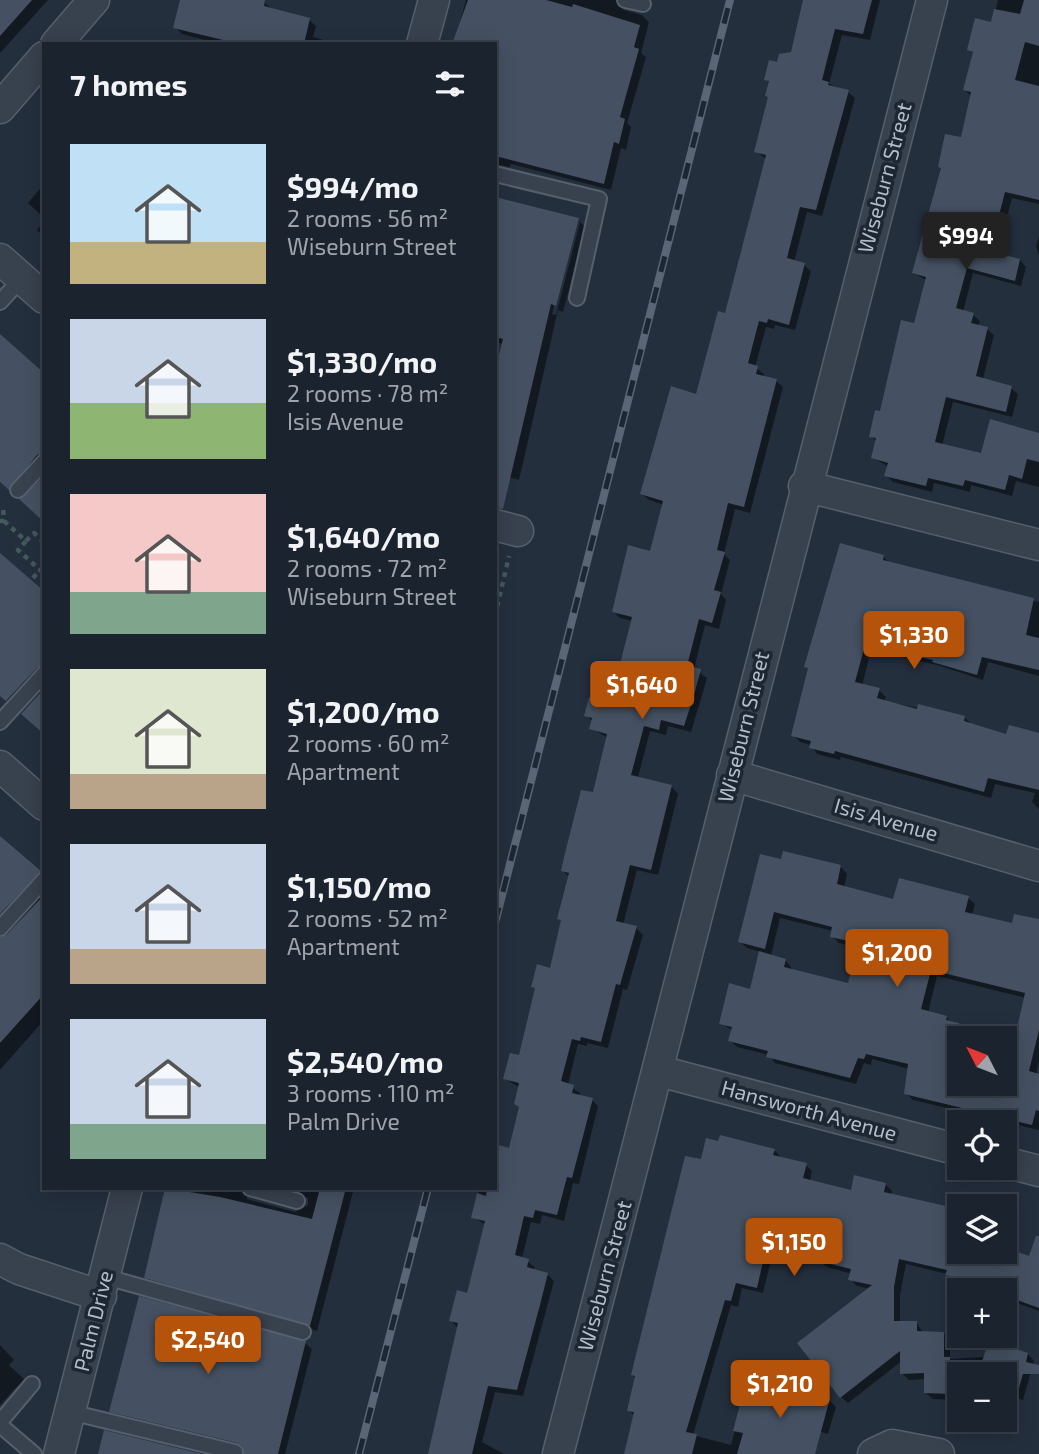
<!DOCTYPE html>
<meta charset="utf-8">
<style>
body{margin:0;font-family:"Exo 2",sans-serif;background:#282f3a;color:#f1f3f6;height:100vh;display:flex;flex-direction:column;font-size:26px;white-space:nowrap}
*{box-sizing:border-box;margin:0}
p{font-size:23px;color:#a0a4aa}
.icon{flex:none;width:38px;height:38px;fill:none;stroke:currentColor;stroke-width:2;stroke-linecap:round;stroke-linejoin:round}
.map{position:relative;flex:1;overflow:hidden}
.sheet{position:absolute;left:42px;top:42px;width:455px;height:1148px;display:flex;flex-direction:column;background:#1b232e;border-radius:0px;box-shadow:0 4px 18px #0003,0 0 0 2px #39404a}
.sheet>*{flex:none}
.needle{width:46px;rotate:312deg}
.buttons{position:absolute;left:947px;top:1026px;display:grid;gap:14px}
.buttons a{display:grid;place-items:center;width:70px;height:70px;border-radius:0px;background:#1b232e;box-shadow:0 4px 18px #0003,0 0 0 2px #39404a;font-size:35px}
.price{position:absolute;translate:-50% -60px;padding:0 16px;border-radius:7px;background:#b45309;color:#fff;font-size:23px;line-height:46px;filter:drop-shadow(0 2px 4px #0008)}
.price::after{content:'';position:absolute;left:50%;top:42px;width:21px;height:16px;margin-left:-10px;background:inherit;clip-path:polygon(0 0,100% 0,50% 100%)}
.price.active{background:#222;color:#fff}
ul{padding:0;list-style:none}
li{display:flex;align-items:center;gap:21px;height:175px;padding:0 28px}
li span{display:grid;place-items:center;flex:none;width:196px;height:140px;border-radius:0px;color:#555}
li>.icon{margin-inline-start:auto}
span .icon{width:84px;height:84px;fill:#fffc;stroke-width:1}
li b{font-size:30px}
h2{display:flex;justify-content:space-between;align-items:center;height:84px;padding:0 28px;font-size:30px}
.map>svg:first-child{display:block}
.shadow{fill:#0007;fill-rule:evenodd}
.building{fill:#455162;fill-rule:evenodd}
.lines{fill:none;stroke-linecap:round;stroke-linejoin:round}
.service-casing{stroke:#565f6c;stroke-width:18}
.minor-casing{stroke:#565f6c;stroke-width:33}
.path{stroke:#44595c;stroke-width:4.5;stroke-dasharray:5 5;stroke-linecap:butt}
.service{stroke:#38414e;stroke-width:14}
.minor{stroke:#38414e;stroke-width:30}
.rail-casing{stroke:#5a6575;stroke-width:8}
.rail{stroke:#1d2633;stroke-width:5;stroke-dasharray:16;stroke-linecap:butt}
.labels{text-anchor:middle;stroke-width:7;stroke-linejoin:round;paint-order:stroke}
.street-label{font-size:21px;fill:#b4bcc9;stroke:#1d2633}
</style>
<div class="map">
<svg width="1039" height="1454" viewBox="0 0 1039 1454">
<rect width="100%" height="100%" fill="#242f3e"/>
<!-- shadow -->
<path class="shadow" d="M0 0H48L0 53Z
M182 0 264 2 271 8 309 20 316 26 313 37 338 44H220L182 34 175 27Z
M466 0H629L622 5 624 10 642 15 649 22 641 53 646 57 627 123 631 127 626 150 621 148 611 190 511 164 510 167 495 164V44H454Z
M805 0H880L870 40 842 35 829 84 848 92 855 98 822 216 807 212 794 262 804 265 811 271 795 330 775 325 774 329 766 327 755 367 764 374 763 378 776 381 783 387 750 513 735 509 724 554 730 560 721 594 726 600 719 629 705 625 694 669 707 678 700 702 691 732 668 726 666 735 650 731 638 778 672 787 678 794 658 875 637 870 623 925 636 928 643 935 627 990 623 989 608 1048 587 1043V1046L578 1044 568 1085 580 1093 579 1097 592 1100 598 1106 579 1184 573 1183 564 1221 542 1215 540 1224 531 1222 522 1258 535 1267 534 1271 547 1274 554 1281 523 1396 495 1392 482 1442 504 1454H430L458 1328 451 1321 468 1295 486 1225 473 1217 480 1188H495L510 1150 521 1108 519 1087 505 1079 520 1057 537 990 533 986 551 970 570 878 562 870 594 795 608 738 591 728 593 722 586 715 595 700 616 687 633 621 620 618 614 612 652 553 664 505 649 500 642 494 698 396 726 315 766 159 756 151 770 98 771 84 766 79 792 53Z
M998 0H1039V204L1012 198 997 254 1020 260 1026 267 1021 286 973 273 963 312 973 315 980 321 978 327 987 329 994 335 983 379 1011 388 1018 394 1012 417 953 402 942 446 982 455 1039 435V487L1016 481 1012 496 971 485 970 492 934 483 932 492 893 482 886 475 889 467 873 458 877 442 871 436 916 325 927 281 914 273 963 139 972 97 965 90 974 54 969 50 992 24Z
M44 184V218L28 203Z
M495 199 578 220 585 227 563 312 558 310 519 480 495 474 504 344 495 342ZM576 222H580L556 315 552 314Z
M44 222V237L37 230Z
M1039 236V256L1036 246Z
M0 337 44 375V472L38 484 21 500 0 482Z
M0 555 44 593V684L19 711 0 694Z
M883 556 890 564 1039 602V676L988 662 983 680 937 665 871 650 862 686 879 690 886 697 884 701 964 717 971 724 1008 736 1039 735V809L1032 802 1035 793 995 784 991 798 841 757 840 760 817 754 811 745 800 742 793 735 809 670 806 666Z
M495 570 499 574 495 588Z
M0 837 44 877V1020L0 1070Z
M782 861 841 867 847 874 844 888 895 901 968 898 975 904 972 915 1013 925 1039 923V1061L1036 1075H1039V1130L913 1100 906 1093 909 1069 872 1059 871 1065 864 1063 856 1084 775 1063 769 1055 737 1047 730 1040 733 1031 721 1023 751 991 761 952 747 948 740 942ZM780 918 833 931 832 936 839 943 858 948 849 985 791 970V967L785 960 771 956ZM937 976 1026 998 1016 1039 951 1023 946 1017 928 1013ZM959 1038H1004V1083H959Z
M774 1150 781 1157 806 1165 812 1171 810 1181 852 1192 886 1185 892 1191 891 1196 959 1211V1251L1039 1261V1311L1004 1298V1290H974L947 1274 906 1264 900 1295V1323H917L923 1333H943L950 1340V1359L1028 1354 1034 1361 1023 1400 1005 1395 1004 1374H959V1400L933 1399 926 1393V1379L909 1380 902 1373V1361L848 1403 841 1397 870 1289 857 1286 850 1279 852 1274 827 1267 820 1261 823 1249 777 1236 763 1293 742 1288 738 1307 731 1305 693 1435 731 1445 746 1387 829 1400 836 1407 828 1434 807 1428 800 1454H625L635 1416 629 1410 636 1379 633 1375 702 1162Z
M168 1188H253L247 1191V1199L295 1212 308 1205V1198L273 1188H354L317 1331 152 1284 146 1277Z
M305 1343 312 1349 285 1454H245L247 1449 118 1418 111 1411Z
M0 1345 14 1360 9 1365 24 1379 0 1405Z"/>
<!-- building -->
<path class="building" d="M0 0H32L0 36Z
M180 0H265L264 6 310 18 304 44H222L223 40 173 28Z
M468 0H546L572 7 573 4 640 25 634 47 639 49 620 117 625 119 619 144 614 142 604 184 495 156V44H452Z
M803 0H872L863 34 835 29 822 80 829 82 828 85 849 90 816 210 800 207 787 258 805 263 789 325 768 319 767 323 759 321 748 363 758 366 756 374 777 379 744 507 728 503 717 550 725 552 714 590 721 592 712 623 699 619 687 666 701 669 694 695 684 726 661 720 659 730 644 726 631 775 672 785 651 870 630 865 616 921 637 926 620 985 616 984 601 1042 581 1037 580 1041 572 1039 561 1081 574 1085 572 1093 593 1098 572 1178 567 1177 557 1215 535 1210 533 1218 524 1216 515 1255 529 1259 527 1267 548 1273 540 1305 517 1390 488 1386 472 1454H428L458 1323 449 1321 457 1290 467 1293 485 1221 471 1218 477 1193 486 1196 487 1188H495V1144L509 1148 519 1107 514 1104 519 1083 503 1079 510 1053 519 1055 535 988 531 987 537 964 550 968 561 920 557 919 569 873 561 871 565 853 581 790 593 792 607 734 589 729 592 718 584 716 589 697 594 698 599 680 615 684 632 617 612 612 628 545 650 551 663 501 640 494 671 386 696 394 718 311 725 313 766 155 754 152 768 97 765 96 769 81 764 80 769 60 777 62 779 54 791 52Z
M1024 0H1039V46L1025 42 1015 80 1039 86V200L1005 192 990 251 1020 259 1015 281 967 268 956 308 974 313 971 323 988 327 976 376 1012 386 1006 412 946 397 935 442 981 453 990 419 1039 433V462L1027 459 1022 479 1009 475 1005 490 965 480 963 486 928 478 926 486 884 476 888 463 871 458 876 438 869 437 875 410 880 411 901 320 914 323 926 277 912 273 941 168 938 167 945 134 961 137 971 92 963 90 973 52 967 50 975 18 991 22 994 9 1020 14Z
M495 197 579 218 556 306 551 304 503 509 495 508V371L503 339 495 337Z
M0 334 44 373V453L37 455 9 490 0 482Z
M44 476V522L19 499Z
M840 543 884 555 883 560 1034 598 1026 635 1039 638V670L982 657 977 675 932 662 933 660 865 645 855 682 880 688 877 698 917 709 918 704 965 716 964 721 1006 734 1009 725 1039 733V790L988 778 984 792 835 751 834 754 809 748 811 741 791 736 808 668 804 667Z
M0 553 44 591V665L37 668 6 701 0 696Z
M44 689V734L21 714Z
M0 836 41 871 0 914Z
M783 851 841 865 837 884 893 899 899 878 969 896 965 912 1012 923 1014 914 1039 919V1030L1029 1071 1039 1074V1111L1036 1110 1032 1125 904 1094 908 1064 866 1054 864 1059 858 1058 850 1078 766 1057 768 1051 728 1041 732 1027 719 1024 729 983 750 989 759 951 786 959 784 967 848 983 858 943 830 937 832 927 774 912 765 949 738 942 760 854 781 859ZM931 970 1025 993 1015 1037 1004 1034V1083H959V1023L946 1020 947 1016 921 1009Z
M44 895V994L0 1043V937L7 934Z
M720 1135 775 1149 773 1155 807 1163 803 1178 851 1190 854 1175 886 1183 884 1192 959 1209V1251H1015L1029 1256 1036 1236H1039V1308L1014 1299 1017 1290H988L966 1285 968 1280 945 1275 947 1270 899 1259 894 1287V1321H917V1331L944 1332V1357H950L951 1394 924 1393V1373L900 1374V1351L840 1398 797 1343 872 1285 848 1280 851 1269 818 1261 822 1244 770 1231 757 1288 736 1283 731 1301 725 1300 686 1432 697 1434 692 1454H624L634 1412 627 1411 635 1376 631 1375 685 1156 701 1159 706 1138 718 1141Z
M165 1188 220 1197 312 1219 320 1188H346L310 1326 144 1278Z
M139 1296 306 1341 278 1454H244L242 1446 237 1443 109 1412Z
M989 1340 1028 1353 1026 1362 1039 1365V1374H1023L1011 1416 1004 1415V1374H978Z
M753 1378 830 1398 815 1454H737L743 1433 733 1431 745 1385 750 1387Z
M104 1430 202 1454H98Z"/>
<g class="lines">
<!-- service casing -->
<g class="service-casing">
<path id="service" d="M625 0 643 4
M495 174 599 199 577 298
M0 302 22 278
M18 490 44 462
M0 722 44 674
M0 928 44 880
M250 1188 297 1201
M106 1277 303 1332
M70 1412 235 1452
M0 1422 32 1384
M0 1425 34 1454"/>
</g>
<!-- minor casing -->
<g class="minor-casing">
<path id="minor" d="M56 44 94 0
M422 44 434 0
M0 108 44 57
M0 259 44 298
M804 486 1039 545
M495 525 518 531
M0 766 44 805
M732 775 1039 866
M659 1071 959 1150
M1004 1162 1039 1171
M0 1259 19 1269 101 1296
M59 1454 127 1188
M558 1454C685 970 804 484 932 0
M873 1454 892 1445 939 1454"/>
</g>
<!-- path -->
<path class="path" d="M0 521H4L3 508
M4 521 26 541 18 550 40 570
M26 541 34 533 44 542
M33 578 40 570 44 573
M495 616 509 556"/>
<!-- service -->
<use href="#service" class="service"/>
<!-- minor -->
<use href="#minor" class="minor"/>
<!-- rail casing -->
<g class="rail-casing">
<path id="rail" d="M495 923 730 0
M359 1454 428 1188"/>
</g>
<!-- rail -->
<use href="#rail" class="rail"/>
</g>
<g class="labels">
<!-- street labels -->
<g class="street-label">
<text transform="translate(885 178) rotate(-75)" y="7">Wiseburn Street</text>
<text transform="translate(744 727) rotate(-76)" y="7">Wiseburn Street</text>
<text transform="translate(886 820) rotate(16)" y="7">Isis Avenue</text>
<text transform="translate(809 1111) rotate(15)" y="7">Hansworth Avenue</text>
<text transform="translate(605 1276) rotate(-75)" y="7">Wiseburn Street</text>
<text transform="translate(94 1321) rotate(-76)" y="7">Palm Drive</text>
</g>
</g>
</svg>
<div class="buttons">
<a><svg class="needle" viewBox="-14 -14 28 28"><path d="M0-13l5 13h-10z" fill="#e53935"/><path d="M0 13l5-13h-10z" fill="#a0a4aa"/></svg></a>
<a><svg class="icon" aria-label="locate" viewBox="0 0 24 24"><circle cx="12" cy="12" r="6"/><path d="M12 2v4M12 18v4M2 12h4M18 12h4"/></svg></a>
<a><svg class="icon" aria-label="layers" viewBox="0 0 24 24"><path d="M12 4l9 5-9 5-9-5zM3 14l9 5 9-5"/></svg></a>
<a>+</a>
<a>−</a>
</div>
<b class="price active" style="left:966px;top:272px">$994</b>
<b class="price" style="left:914px;top:671px">$1,330</b>
<b class="price" style="left:642px;top:721px">$1,640</b>
<b class="price" style="left:897px;top:989px">$1,200</b>
<b class="price" style="left:794px;top:1278px">$1,150</b>
<b class="price" style="left:208px;top:1376px">$2,540</b>
<b class="price" style="left:780px;top:1420px">$1,210</b>
<section class="sheet">
<h2>7 homes<svg class="icon" aria-label="filters" viewBox="0 0 24 24"><path d="M4 7h16M4 17h16"/><circle cx="9" cy="7" r="2"/><circle cx="15" cy="17" r="2"/></svg></h2>
<ul>
<li><span style="background:linear-gradient(#bfe0f5 70%,#c2b280 0)"><svg class="icon" aria-label="home" viewBox="0 0 24 24"><path d="M3 11l9-7 9 7M6 9v11h12V9"/></svg></span><div><b>$994/mo</b><p>2 rooms · 56 m²</p><p>Wiseburn Street</p></div></li>
<li><span style="background:linear-gradient(#c9d6e8 60%,#8fb573 0)"><svg class="icon" aria-label="home" viewBox="0 0 24 24"><path d="M3 11l9-7 9 7M6 9v11h12V9"/></svg></span><div><b>$1,330/mo</b><p>2 rooms · 78 m²</p><p>Isis Avenue</p></div></li>
<li><span style="background:linear-gradient(#f6c9c9 70%,#7fa58c 0)"><svg class="icon" aria-label="home" viewBox="0 0 24 24"><path d="M3 11l9-7 9 7M6 9v11h12V9"/></svg></span><div><b>$1,640/mo</b><p>2 rooms · 72 m²</p><p>Wiseburn Street</p></div></li>
<li><span style="background:linear-gradient(#dfe7d0 75%,#b9a48a 0)"><svg class="icon" aria-label="home" viewBox="0 0 24 24"><path d="M3 11l9-7 9 7M6 9v11h12V9"/></svg></span><div><b>$1,200/mo</b><p>2 rooms · 60 m²</p><p>Apartment</p></div></li>
<li><span style="background:linear-gradient(#c9d6e8 75%,#b9a48a 0)"><svg class="icon" aria-label="home" viewBox="0 0 24 24"><path d="M3 11l9-7 9 7M6 9v11h12V9"/></svg></span><div><b>$1,150/mo</b><p>2 rooms · 52 m²</p><p>Apartment</p></div></li>
<li><span style="background:linear-gradient(#c9d6e8 75%,#7fa58c 0)"><svg class="icon" aria-label="home" viewBox="0 0 24 24"><path d="M3 11l9-7 9 7M6 9v11h12V9"/></svg></span><div><b>$2,540/mo</b><p>3 rooms · 110 m²</p><p>Palm Drive</p></div></li>
</ul>
</section>
</div>
